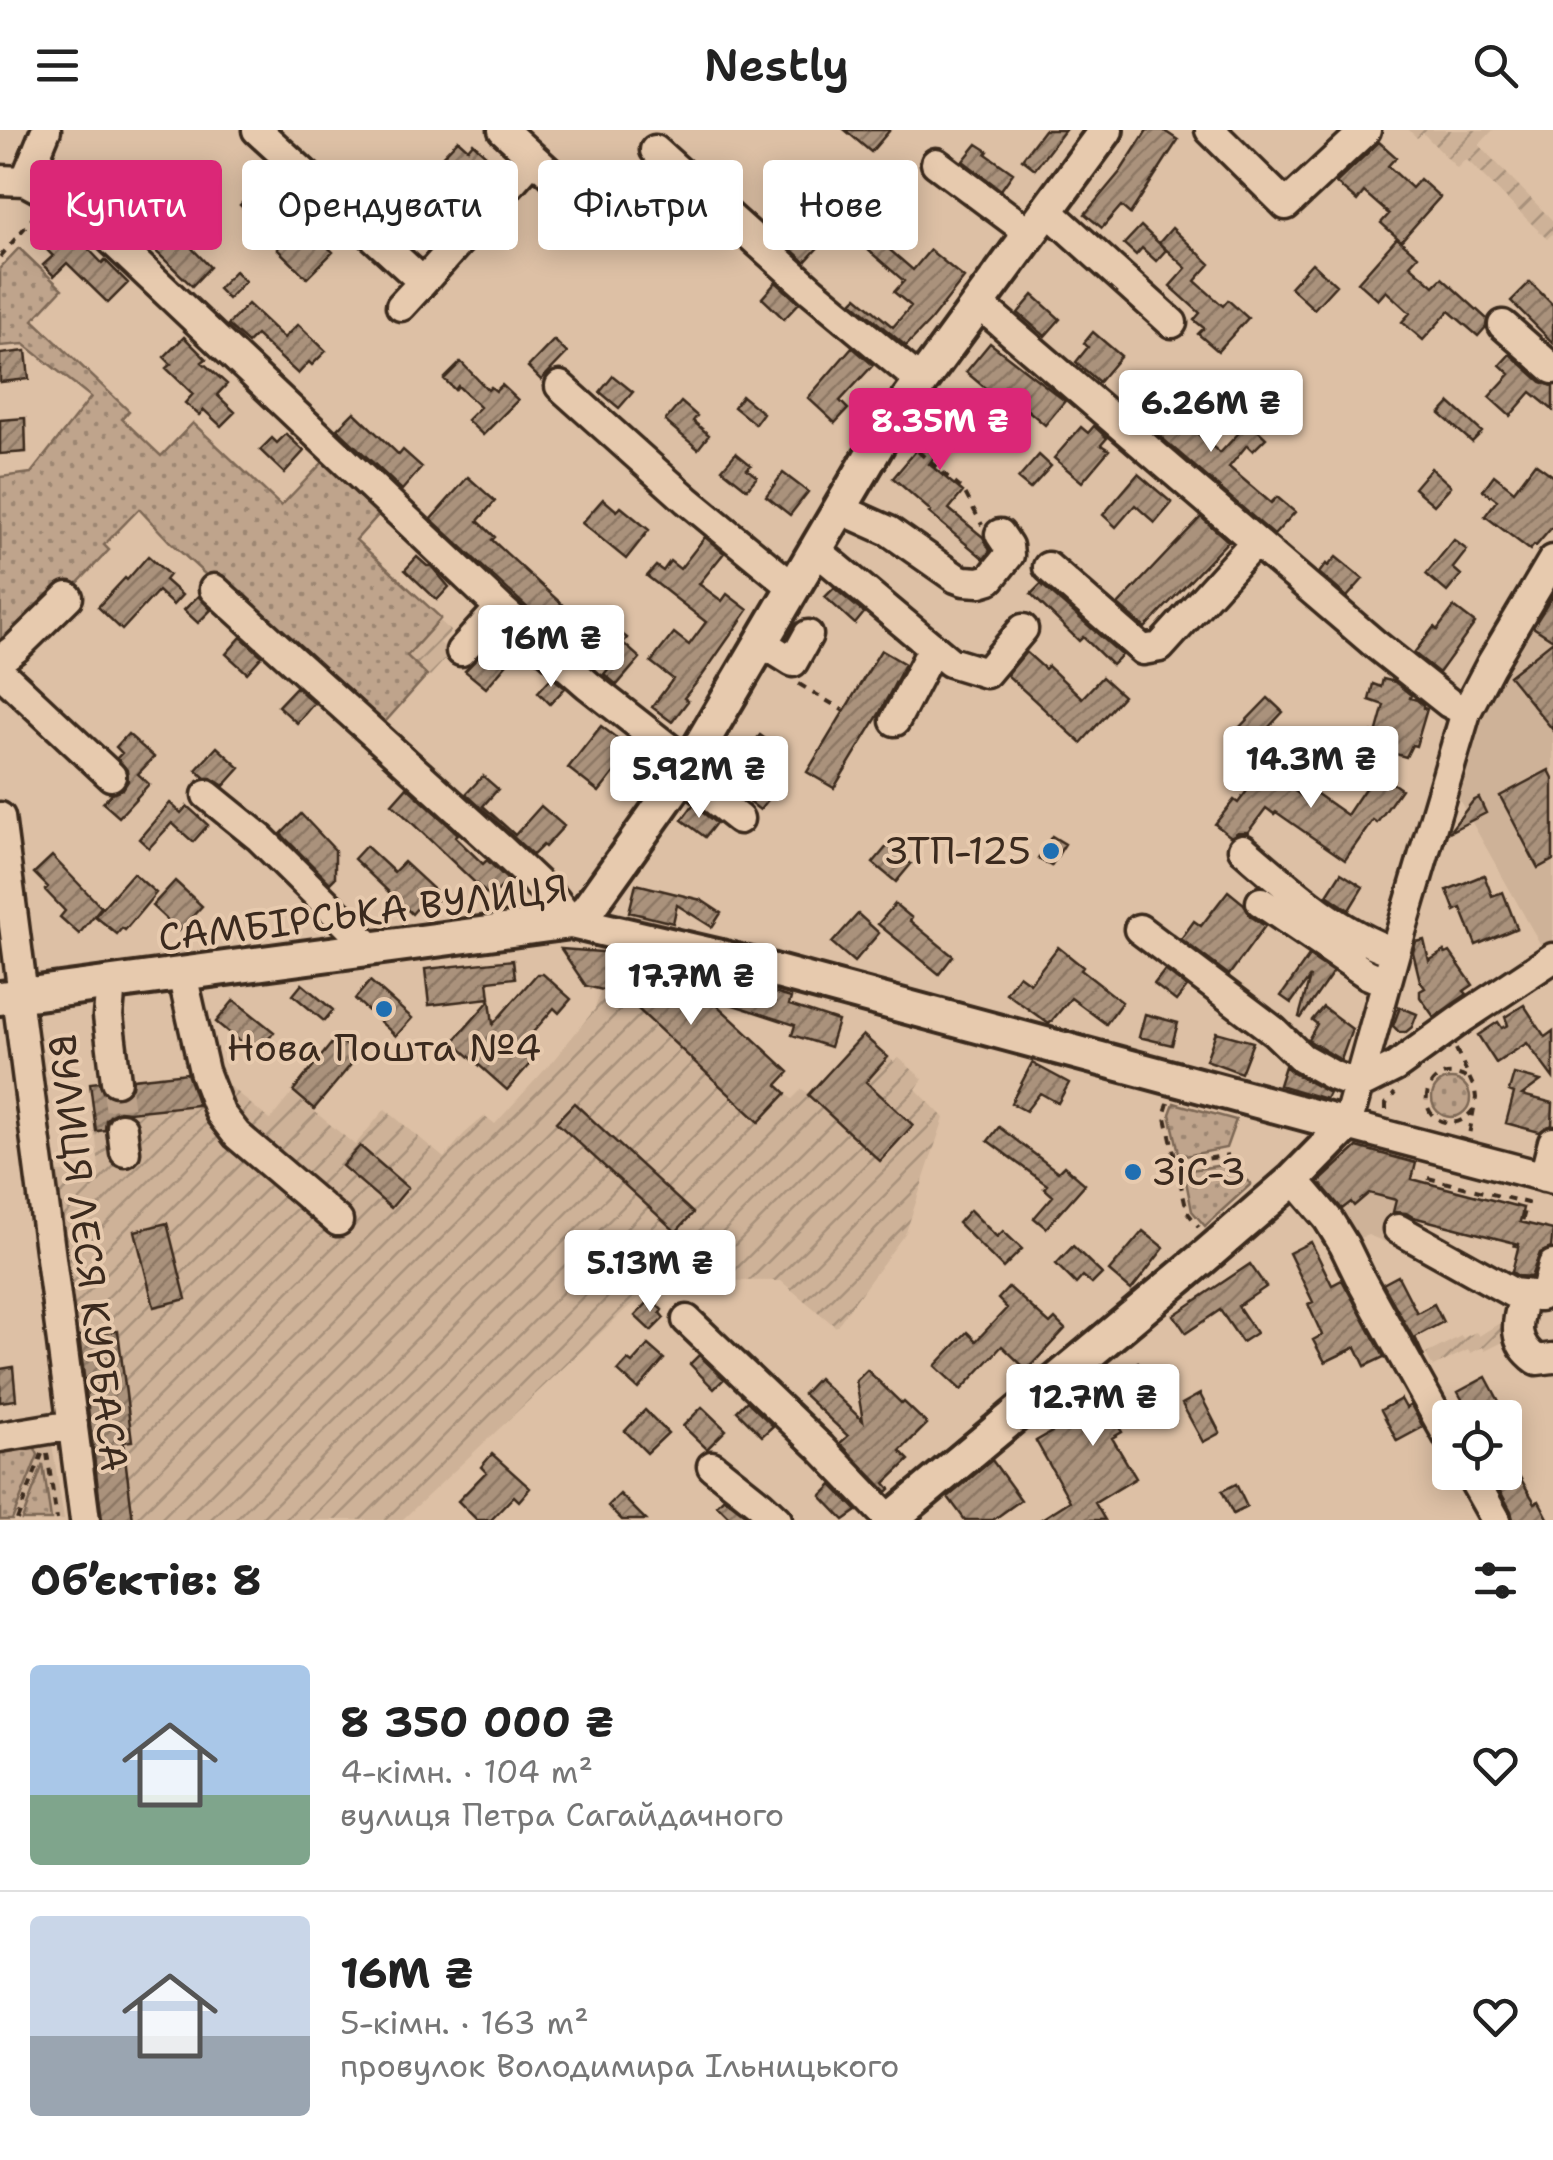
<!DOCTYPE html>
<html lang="uk">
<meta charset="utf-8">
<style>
body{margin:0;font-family:"Shantell Sans",sans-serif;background:#f2f2f2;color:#222;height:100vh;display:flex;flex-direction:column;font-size:38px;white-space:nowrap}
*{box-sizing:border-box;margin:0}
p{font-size:32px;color:#767676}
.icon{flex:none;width:55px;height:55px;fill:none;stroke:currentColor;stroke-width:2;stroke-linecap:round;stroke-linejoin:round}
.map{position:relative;height:1390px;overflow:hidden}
.drawer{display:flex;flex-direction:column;background:#fff;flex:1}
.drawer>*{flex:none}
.hud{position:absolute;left:30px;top:30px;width:1000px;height:90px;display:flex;gap:20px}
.controls{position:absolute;left:1432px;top:1270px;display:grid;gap:20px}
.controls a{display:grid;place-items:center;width:90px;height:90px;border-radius:10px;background:#fff;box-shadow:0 5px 25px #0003;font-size:50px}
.price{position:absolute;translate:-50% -85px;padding:0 22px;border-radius:10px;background:#fff;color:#222;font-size:32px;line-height:65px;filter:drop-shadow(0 2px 5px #0008)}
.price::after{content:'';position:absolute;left:50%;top:60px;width:30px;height:22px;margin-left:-15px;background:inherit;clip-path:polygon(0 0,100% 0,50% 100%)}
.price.active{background:#db2777;color:#fff}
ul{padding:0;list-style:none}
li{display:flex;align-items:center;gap:30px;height:250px;padding:0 30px}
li+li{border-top:2px solid #e0e0e0}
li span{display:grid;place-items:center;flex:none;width:280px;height:200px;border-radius:10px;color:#555}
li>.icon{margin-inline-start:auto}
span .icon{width:120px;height:120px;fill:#fffc;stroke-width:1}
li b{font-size:42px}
h2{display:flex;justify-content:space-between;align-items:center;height:120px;padding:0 30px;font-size:42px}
.pill{padding:0 35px;border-radius:10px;background:#fff;box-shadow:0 5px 25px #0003;font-size:35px;line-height:90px}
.pill.active{background:#db2777;color:#fff}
header{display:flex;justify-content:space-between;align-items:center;height:130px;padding:0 30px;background:#fff;font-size:45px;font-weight:600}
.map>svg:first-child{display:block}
.built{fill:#ceb298}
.industrial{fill:url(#industrial-furrows)}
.grass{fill:url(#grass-dots);stroke:#7d6755;stroke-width:2.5}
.building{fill:url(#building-hatch);stroke:#3b2a1e;stroke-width:2.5}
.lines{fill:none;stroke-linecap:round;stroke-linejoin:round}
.minor-tunnel{stroke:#bda28a;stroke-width:28;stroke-dasharray:28 14;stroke-linecap:butt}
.minor-casing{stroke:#3b2a1e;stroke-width:35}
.major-casing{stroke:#3b2a1e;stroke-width:40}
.path{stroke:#3b2a1e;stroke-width:4;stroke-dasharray:8 8;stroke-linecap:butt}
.minor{stroke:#e7caae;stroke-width:28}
.major{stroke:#e7caae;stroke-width:32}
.poi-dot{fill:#1f6fb2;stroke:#e7caae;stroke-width:4}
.labels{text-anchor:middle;stroke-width:8;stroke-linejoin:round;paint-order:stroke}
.poi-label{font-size:38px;fill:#3b2a1e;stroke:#e7caae;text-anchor:end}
.street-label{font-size:38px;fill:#3b2a1e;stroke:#e7caae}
</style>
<header><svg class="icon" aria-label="menu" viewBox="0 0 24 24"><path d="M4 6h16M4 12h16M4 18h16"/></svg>Nestly<svg class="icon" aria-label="search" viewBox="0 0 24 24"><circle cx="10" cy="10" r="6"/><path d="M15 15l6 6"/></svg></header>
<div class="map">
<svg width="1553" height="1390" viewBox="0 0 1553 1390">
<defs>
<pattern id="industrial-furrows" width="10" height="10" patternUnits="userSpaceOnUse" patternTransform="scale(2.5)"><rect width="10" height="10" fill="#ceb298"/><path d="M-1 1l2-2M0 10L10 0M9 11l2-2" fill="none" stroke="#a8917b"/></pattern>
<pattern id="grass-dots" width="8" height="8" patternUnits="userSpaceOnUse" patternTransform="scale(2.5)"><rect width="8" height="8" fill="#bfa48c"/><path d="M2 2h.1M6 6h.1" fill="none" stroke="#9c8672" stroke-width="1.8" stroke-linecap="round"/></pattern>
<pattern id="building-hatch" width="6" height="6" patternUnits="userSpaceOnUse" patternTransform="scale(2.5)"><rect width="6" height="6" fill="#aa927b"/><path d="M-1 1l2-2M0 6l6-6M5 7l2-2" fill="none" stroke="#8c7764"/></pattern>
</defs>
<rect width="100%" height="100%" fill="#ddc0a5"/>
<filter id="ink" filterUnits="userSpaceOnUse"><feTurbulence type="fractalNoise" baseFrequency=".01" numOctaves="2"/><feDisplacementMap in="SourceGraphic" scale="20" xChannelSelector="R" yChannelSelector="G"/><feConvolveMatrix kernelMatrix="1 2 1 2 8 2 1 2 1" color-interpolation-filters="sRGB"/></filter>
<g filter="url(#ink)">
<!-- built -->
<path class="built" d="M1545 477 1553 482V810L1542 817 1456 664 1482 581Z
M1357 1017 1416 1033 1409 1063 1397 1064 1385 1112 1368 1105 1353 1110 1309 1057Z
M51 1307 64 1390H0V1316Z"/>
<!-- industrial -->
<path class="industrial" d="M1409 0H1493L1479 15 1553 91V103L1547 109 1466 29 1457 38 1423 3 1417 8Z
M440 491 451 501 440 513 451 523 430 546 408 526Z
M651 836 792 969 802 959 809 964 863 905 894 932 899 928 923 949 916 959 944 988 906 1102 836 1197 781 1151 657 1150 402 1390H102L53 1043 99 1038 90 953 211 941 270 990 292 963 355 1015 385 979 444 1028 464 1004 485 986 495 994 551 933 595 879 601 859Z
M1506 1189 1507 1210 1485 1221 1483 1217 1470 1223 1468 1220 1433 1237 1426 1224 1461 1206 1463 1208 1476 1202 1479 1206Z"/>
<!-- grass -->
<path class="grass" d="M19 118 62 159 33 190 129 281 122 289 161 326 193 293 281 376 324 331 380 383 356 410 441 488 407 526 427 545 377 601 171 413 139 379 104 415 109 420 70 461 1 520 0 347 31 343 91 267 24 214 0 216V138Z
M1432 968a19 19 0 1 1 38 0a19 19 0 1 1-38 0Z
M1174 973 1236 990 1226 1018 1180 1027 1170 984Z
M1229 1034 1251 1054 1205 1096 1192 1081 1184 1041Z
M34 1316 38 1325 12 1390H0V1321Z
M43 1334 51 1390H22Z"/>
<!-- building -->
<path class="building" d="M845 0H890L871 22Z
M1044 0H1065L1035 39 1022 29Z
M1147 0H1163L1178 10 1130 84 1121 76 1102 98 1085 84 1120 42Z
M458 10 468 19 473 13 487 26 461 55 437 32Z
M1379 12 1396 27 1388 36 1412 58 1420 49 1440 67 1401 111 1381 93 1389 84 1364 62 1357 71 1336 53Z
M977 14 988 21 986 24 1013 43 1001 60 963 31Z
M656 45 672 59 654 81 638 67Z
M261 53 333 122 307 148 277 119 281 115 240 75Z
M824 76 841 92 805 132 783 112 786 109 776 99 787 88 801 100Z
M159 84 210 137 192 156 139 105Z
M854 89 913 140 930 120 964 148 930 191 906 216 852 172 857 167 893 197 911 176 894 162 904 151 845 100Z
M1141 96 1166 120 1156 131 1142 118 1136 125 1124 114Z
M1172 98 1210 134 1195 151 1223 176 1228 170 1248 188 1218 221 1198 204 1204 198 1194 190 1200 183 1170 156 1186 138 1159 113Z
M76 106 102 133 105 130 128 153 108 173 67 133 54 146 43 135 53 126 46 119 56 109 65 117Z
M1397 108 1418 126 1410 135 1434 156 1442 148 1487 189 1486 197 1478 206 1449 181 1423 210 1402 192 1410 183 1386 161 1378 170 1358 152Z
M1312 133 1336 155 1314 179 1290 157Z
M235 141 245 151 228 169 218 159Z
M776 152 799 173 784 189 762 168Z
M1530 152 1553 175V213L1511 171Z
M1033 165 1060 189 1045 206 1018 183Z
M248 174 284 208 298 194 326 221 312 235 309 232 298 244 256 205 248 213 228 195Z
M1093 202 1121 226 1099 252 1076 232 1088 217 1084 213Z
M184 207 206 229 202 232 227 254 217 265 235 282 221 296 204 280 199 285 185 273 193 264 166 238 171 234 164 227Z
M554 210 567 223 541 250 528 237Z
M990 213 1065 271 1045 295 1016 270 1009 278 966 242Z
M852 217 873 235 840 271 848 279 835 293 808 268Z
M26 221 29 249 0 252V224Z
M1510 224 1541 252 1553 256V280L1531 262 1510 286 1489 267 1510 244 1500 235Z
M461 232 488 260 491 257 496 261 502 255 518 270 483 305 467 290 480 277 458 256 455 260 444 249Z
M613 246 633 262 619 278 600 262Z
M1143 258 1152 265 1157 259 1166 267 1169 264 1186 279 1179 288 1220 323 1249 292 1266 308 1253 321 1247 315 1229 337 1271 373 1277 367 1295 382 1274 405 1126 277Z
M937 264 974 295 957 315 949 309 929 334 963 362 949 379 983 407 990 421 984 429 929 383 931 381 893 348 921 315 915 310 936 285 927 278Z
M742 266 763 283 755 294 734 277Z
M681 272 697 286 693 291 709 305 698 319 665 291Z
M1450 273 1482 302 1472 312 1440 284Z
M354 282 399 325 403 320 422 337 402 360 337 299Z
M25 288 26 322 0 324V290Z
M1094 296 1107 308 1101 315 1109 320 1082 352 1054 328 1081 297 1088 303Z
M286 304 304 321 284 343 260 320 272 308 277 313Z
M736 323 751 335 747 339 757 347 747 359 722 339Z
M1039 325 1051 336 1030 359 1018 349Z
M1535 333 1553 346V396L1536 416 1534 415 1530 420 1485 386 1497 370 1483 360 1494 345 1514 361Z
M1431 338 1451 356 1434 375 1414 358Z
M783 343 808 362 790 385 766 366Z
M1138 344 1172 373 1155 393 1135 375 1116 397 1103 385Z
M468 347 495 371 478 391 495 407 492 410 576 487 558 506 431 389Z
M603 369 617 381 621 377 649 400 626 429 582 393Z
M1201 387 1228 411 1145 498 1118 475Z
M705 407 724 423 699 454 722 471 727 464 748 480 702 546 684 568 688 571 672 592 652 577 673 549 651 532 674 503 689 515 706 492 647 446 656 436 663 441 670 431 680 439Z
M1454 410 1467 420 1453 438 1461 445 1447 462 1426 444Z
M148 426 169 445 165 450 182 465 173 475 158 461 122 500 98 477 125 448 127 450Z
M417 427 427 436H431L449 457 437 470 405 440Z
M1336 427 1363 449 1347 467 1319 443 1326 434 1328 436Z
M1041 454 1122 525 1112 535 1083 507 1079 511 1031 464Z
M834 458 864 483 855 494 825 467Z
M1553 465V510L1533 497Z
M198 466 211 480 198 493 184 480Z
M1454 477 1475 493 1439 543 1414 523 1434 497 1437 500Z
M607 492 627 508 623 513 640 528 617 555 604 544 616 530 592 509Z
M499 506 517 522 486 558 465 541Z
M241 507 262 526 247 543 226 524Z
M1553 511V600L1509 546Z
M881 520 905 534 879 584 834 658 807 642Z
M1026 522 1045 539 1048 536 1082 568 1102 547 1123 566 1081 613 1007 545Z
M552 547 565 558 550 574 538 562Z
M1383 549 1395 552 1411 565 1410 568 1417 570 1423 575V578L1427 579 1416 616 1412 615 1406 627 1368 616 1372 603 1376 604 1384 575 1369 570 1373 554 1381 557Z
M296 557 314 573 297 593 278 576Z
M1268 568 1283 582 1251 616 1236 601Z
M601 596 632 620 599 662 568 638Z
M128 604 154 627 138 644 149 654 119 687 103 673 112 663 123 659 128 651 127 640 117 628 122 623 116 617Z
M760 605 771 613 752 637 778 657 760 680 714 645 733 621 741 628Z
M217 617 240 638 224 656 211 648H205L196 640Z
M1264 638 1304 668 1310 659 1347 685 1376 642 1401 659 1377 693 1373 690 1345 730 1276 682 1274 684 1266 678 1248 702H1238L1231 707 1215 694 1234 670 1238 673Z
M1549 640 1553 648V730L1538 738 1500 666Z
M483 646 498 659 483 676 515 705 541 676 564 696 545 717 543 715 533 725 466 664Z
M407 657 458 704 455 707 483 734 487 730 508 750 491 768 392 674Z
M1479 668 1486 683 1449 702 1473 671Z
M170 673 181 683 187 676 208 695 193 712 172 693 149 718 139 709Z
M693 675 716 693 705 707 682 690Z
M301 684 335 720V748L330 753 281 704Z
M1052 706 1065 714 1051 736 1038 728Z
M888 715 911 734 896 752 873 733Z
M366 716 394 742 404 732 441 766 430 778 423 771 412 784 354 729Z
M52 726 101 777 79 804 60 787 65 781 45 760 48 757 34 743Z
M133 743 156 763 125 800 122 798 117 804 95 786Z
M1341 743 1363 757 1349 780 1327 765Z
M1484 745 1492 766 1503 762 1517 798 1476 815 1461 778 1455 781 1447 760Z
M175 751 202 776 179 801 152 776Z
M636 754 701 770 721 783 712 797 677 775 673 793 629 782Z
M1228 761 1244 774 1250 786 1265 796 1229 845 1181 809 1194 791 1201 796Z
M895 774 912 788 910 791 953 826 939 844 878 794Z
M858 784 879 803 854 832 832 813Z
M1424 810 1429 831 1444 821 1446 824 1450 822 1473 855 1464 861 1467 864 1434 887 1420 867V861L1425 858 1420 851 1413 822 1416 812Z
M1058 817 1083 837 1081 840 1122 872 1106 894 1071 868 1049 894 1006 863 1019 845 1030 853Z
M561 819 615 823 651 836 693 876 704 863 789 942 777 955 786 963 759 992 623 865 586 856Z
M1309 826 1333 842 1301 888 1299 887 1310 847 1291 873 1281 866Z
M513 830 515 848 488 851 490 868 429 875 425 839Z
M1165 840 1187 857 1176 871 1154 854Z
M537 844H543L571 869 559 883 554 878 521 916 535 928 507 960 453 912 490 870 493 894Z
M370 851 412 888 396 906 355 869Z
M737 852 791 868 789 875 838 891 830 917 792 905 795 895 730 874Z
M302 854 333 880 324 891 293 865Z
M234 870 274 902 256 925 216 892Z
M1524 875 1545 907 1553 901V948L1527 913 1496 933 1478 905 1498 892 1502 898 1508 895 1505 887Z
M1323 877 1352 899 1341 930 1308 910 1317 894 1312 890Z
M1400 877 1417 884 1412 897 1406 902H1399L1393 896Z
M1145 884 1178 893 1172 915 1139 907Z
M1216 902 1253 912 1241 943 1206 930Z
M863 905 888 927 866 952 913 995 880 1031 808 965Z
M336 908 359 925 314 979 293 961Z
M1032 933 1069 953 1058 973 1040 963 1026 981 1011 973Z
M1285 936 1293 943 1329 963 1326 969 1279 955Z
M187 943 198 975 129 982 119 981 111 985 106 990 105 1000 96 1001 90 953 99 952 103 962 108 967 117 968 127 964 132 957 133 949Z
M1514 944 1541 951 1522 965 1553 973 1552 995 1539 1002 1506 993 1514 963 1509 961Z
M574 973 693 1083 676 1102 556 992Z
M999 997 1058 1042 1064 1036 1085 1054 1046 1098 1034 1088 1053 1066 1044 1058 1047 1055 988 1011Z
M360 1016 408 1058 391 1078 342 1036Z
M1357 1017 1416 1033 1412 1049 1523 1078 1520 1092 1553 1100 1551 1118 1540 1123 1531 1147 1518 1146 1512 1142 1519 1114 1413 1087 1406 1083 1393 1082 1396 1070 1369 1063 1354 1076 1351 1072 1342 1079 1319 1052Z
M970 1080 997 1107 1003 1101 1022 1119 1003 1138 958 1093Z
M167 1093 186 1169 154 1177 135 1101Z
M1143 1101 1164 1118 1131 1160 1109 1141Z
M1311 1112 1332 1155 1342 1150 1384 1227 1365 1236 1356 1217 1325 1232 1313 1210 1322 1205 1308 1174 1313 1172 1289 1123Z
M1073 1116 1102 1144 1092 1154 1083 1146 1076 1154 1056 1134Z
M1250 1134 1266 1157 1238 1176 1256 1203 1242 1212 1220 1180 1186 1203 1174 1185Z
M1398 1146 1417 1183 1434 1174 1443 1192 1415 1207 1424 1227 1383 1154Z
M1009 1157 1050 1194 1055 1189 1065 1199 1027 1240 1002 1216 961 1260 935 1236 967 1202 976 1211 1007 1178 998 1169Z
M651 1169 662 1180 660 1183 664 1188 651 1201 635 1186Z
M118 1201 132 1311 123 1312 133 1390H102L79 1206Z
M648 1215 664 1229 638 1259 618 1241 628 1230 632 1233Z
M699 1225 724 1249 714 1259 690 1234Z
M1138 1232 1153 1253 1110 1282 1122 1302 1112 1308 1136 1348 1095 1373 1105 1390H1040L1070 1371 1036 1311 1078 1287 1077 1284 1111 1263 1100 1248 1120 1235 1125 1241Z
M13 1237 16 1270 0 1272V1239Z
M867 1240 902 1274 904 1272 927 1294 900 1321 909 1330 885 1353 890 1359 887 1362 840 1313 848 1306 803 1264 818 1248 863 1291 856 1251Z
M1486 1247 1508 1288H1472L1458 1262Z
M1200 1264 1220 1303 1203 1312 1182 1274Z
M1401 1269 1406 1278 1411 1275 1423 1297 1397 1311 1381 1280Z
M747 1271 773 1296 762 1306 737 1281Z
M702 1277 726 1300 707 1319 683 1296Z
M645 1280 668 1303 647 1323 625 1301Z
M492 1324 530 1358 519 1371 514 1366 491 1390H477L458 1371 486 1342 481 1337Z
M992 1330 1021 1370 993 1390H965L948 1367Z
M1515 1339 1535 1373 1539 1371 1549 1390H1513L1511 1381 1494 1350Z
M1236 1354 1247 1377 1233 1384 1222 1361Z
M832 1355 857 1381 844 1390 821 1366Z
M620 1364 646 1390H622L608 1376Z
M724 1368 750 1388 751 1390H732L717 1375Z"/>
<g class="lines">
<!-- minor-tunnel -->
<path class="minor-tunnel" d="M116 951 122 998"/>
<!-- minor casing -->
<g class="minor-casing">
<path id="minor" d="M257 0 423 152 533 28
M503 0 587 77
M1210 0 1286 75 1366 0
M655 20 812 161 920 251
M936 33 1031 104
M0 50 25 51 70 75 99 98 500 478 588 555 690 635
M25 51 46 0
M1048 81 1172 193
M979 174 1376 515 1449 573 1466 582
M401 176 423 152
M1503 195 1553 239
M560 256 687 370 794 458
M840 379 889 401 956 448 964 451 980 452 990 449 1009 425 1008 416 1000 404
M816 420 950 532 986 543 1023 499
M1553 430 1490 536 1466 582 1395 822 1347 995 1553 1049
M1048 437 1143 520 1160 517 1255 412
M214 459 501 719 555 770 571 792
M761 512 793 532 808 505
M461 521 500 478
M0 530 16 518 68 467
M0 542 111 646
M895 591 933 518
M683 645 739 689
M207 665 260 708 371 818
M0 687 23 865
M1243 719C1287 757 1339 804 1395 822
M1261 772 1367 844 1386 852
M1139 799 1274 901 1302 928 1334 946 1359 955 1395 937 1464 887 1553 828
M182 844 204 941 220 983 237 1005 338 1091
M111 853 108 886 116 951
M17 866 85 1390
M122 998 125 1022
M1544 1047 1553 1012
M1294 1049 1328 1089 1344 1115 1362 1152 1450 1310
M1398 1099 1513 1163 1540 1166 1547 1157 1553 1135
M1524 1166C1517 1193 1511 1211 1537 1230L1553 1228
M687 1190 821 1318 890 1390
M0 1307 73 1295
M712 1336 761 1375 777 1390
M1469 1342 1496 1390"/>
</g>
<!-- major casing -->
<g class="major-casing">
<path id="major" d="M571 792 587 780 683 645 888 297 1106 0
M0 868 571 792 721 827 1347 995 1294 1049 1203 1128 890 1390"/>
</g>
<!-- path -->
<path class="path" d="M0 127 37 83
M906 311 964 361 982 395
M799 554 844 581
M1456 919 1475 960 1476 968 1469 1005
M1466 948C1428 928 1411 984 1445 992 1457 995 1466 989 1473 980
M1168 973 1165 983 1187 1082 1199 1097
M1386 980V974L1395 963
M1177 1034 1229 1025
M1428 1048 1527 1073 1522 1092
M1515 1117 1516 1113
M47 1323 57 1390
M17 1390 42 1324"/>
<!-- minor -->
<use href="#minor" class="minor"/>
<!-- major -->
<use href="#major" class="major"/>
</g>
</g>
<!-- markers -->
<g class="poi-dot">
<circle cx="1051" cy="721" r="10"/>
<circle cx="384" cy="879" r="10"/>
<circle cx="1133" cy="1042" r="10"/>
</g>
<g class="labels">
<!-- poi labels -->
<g class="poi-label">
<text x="1031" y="734">ЗТП-125</text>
<text x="384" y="931" text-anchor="middle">Нова Пошта №4</text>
<text x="1153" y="1055" text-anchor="start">ЗіС-3</text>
</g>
<!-- street labels -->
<g class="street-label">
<text transform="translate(363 783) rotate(-7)" y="13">САМБІРСЬКА ВУЛИЦЯ</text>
<text transform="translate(88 1123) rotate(83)" y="13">ВУЛИЦЯ ЛЕСЯ КУРБАСА</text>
</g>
</g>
</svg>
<div class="controls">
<a><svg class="icon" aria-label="locate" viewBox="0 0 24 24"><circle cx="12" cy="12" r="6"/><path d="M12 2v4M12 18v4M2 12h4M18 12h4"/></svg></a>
</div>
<b class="price" style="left:1211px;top:325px">6.26M ₴</b>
<b class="price active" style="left:940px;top:343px">8.35M ₴</b>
<b class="price" style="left:551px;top:560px">16M ₴</b>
<b class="price" style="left:1311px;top:681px">14.3M ₴</b>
<b class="price" style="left:699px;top:691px">5.92M ₴</b>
<b class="price" style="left:691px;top:898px">17.7M ₴</b>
<b class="price" style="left:650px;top:1185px">5.13M ₴</b>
<b class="price" style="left:1093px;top:1319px">12.7M ₴</b>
<div class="hud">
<a class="pill active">Купити</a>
<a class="pill">Орендувати</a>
<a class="pill">Фільтри</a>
<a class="pill">Нове</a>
</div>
</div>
<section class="drawer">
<h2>Об’єктів: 8<svg class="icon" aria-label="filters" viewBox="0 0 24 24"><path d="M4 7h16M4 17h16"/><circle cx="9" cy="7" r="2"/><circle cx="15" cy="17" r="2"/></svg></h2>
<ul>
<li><span style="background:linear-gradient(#a9c7e8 65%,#7fa58c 0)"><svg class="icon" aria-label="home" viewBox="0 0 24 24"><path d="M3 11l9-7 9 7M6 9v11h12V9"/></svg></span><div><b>8 350 000 ₴</b><p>4-кімн. · 104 m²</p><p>вулиця Петра Сагайдачного</p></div><svg class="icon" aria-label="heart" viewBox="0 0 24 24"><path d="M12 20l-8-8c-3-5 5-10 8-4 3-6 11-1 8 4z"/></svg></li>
<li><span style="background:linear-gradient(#c9d6e8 60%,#9aa5b1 0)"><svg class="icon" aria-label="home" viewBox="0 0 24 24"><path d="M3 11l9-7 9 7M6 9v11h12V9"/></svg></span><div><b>16M ₴</b><p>5-кімн. · 163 m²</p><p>провулок Володимира Ільницького</p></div><svg class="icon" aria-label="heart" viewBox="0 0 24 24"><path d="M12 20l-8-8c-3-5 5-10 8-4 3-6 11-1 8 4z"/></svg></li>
</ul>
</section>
